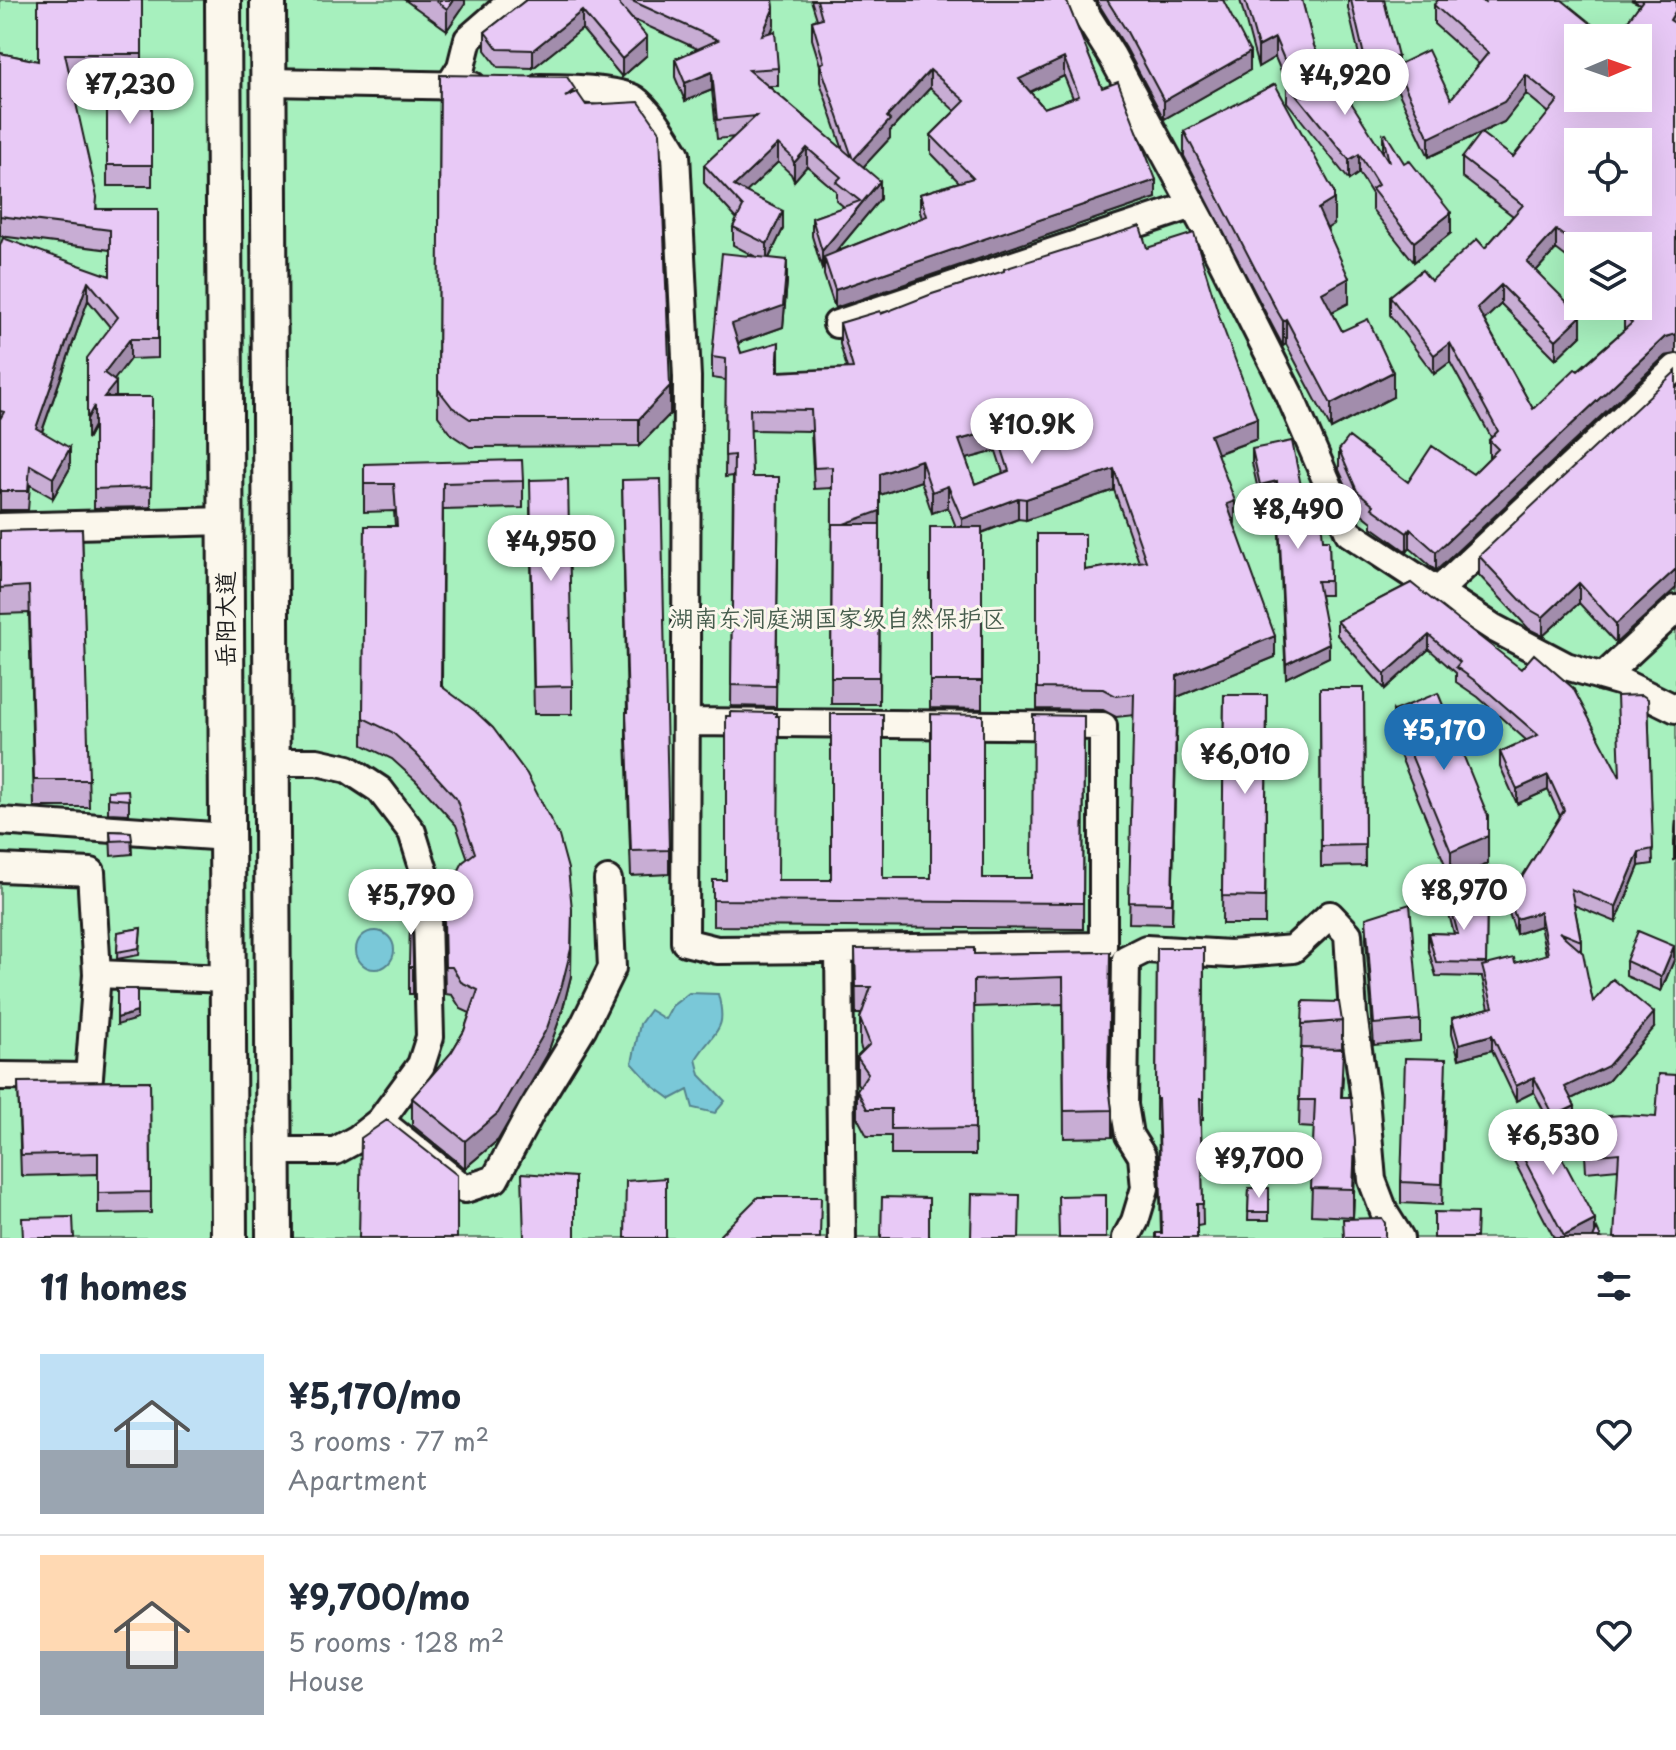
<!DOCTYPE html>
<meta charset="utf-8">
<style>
body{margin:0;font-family:"Playpen Sans","LXGW WenKai TC",sans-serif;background:#f2f2f3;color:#1f2937;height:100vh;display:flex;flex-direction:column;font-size:30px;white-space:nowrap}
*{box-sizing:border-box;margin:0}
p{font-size:26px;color:#747a83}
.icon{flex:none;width:44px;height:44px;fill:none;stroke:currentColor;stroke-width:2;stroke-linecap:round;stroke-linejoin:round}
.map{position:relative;height:1238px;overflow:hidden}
.panel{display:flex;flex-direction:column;background:#fff;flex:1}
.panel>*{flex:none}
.needle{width:52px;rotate:88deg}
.tools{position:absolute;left:1564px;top:24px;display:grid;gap:16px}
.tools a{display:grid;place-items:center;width:88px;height:88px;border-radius:0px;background:#fff;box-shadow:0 8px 32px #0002;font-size:40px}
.price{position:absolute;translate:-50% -68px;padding:0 18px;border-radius:28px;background:#fff;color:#222;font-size:26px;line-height:52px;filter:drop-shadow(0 2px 4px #0008)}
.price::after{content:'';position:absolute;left:50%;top:48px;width:24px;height:18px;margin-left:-12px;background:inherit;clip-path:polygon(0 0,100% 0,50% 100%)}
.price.on{background:#1f6fb2;color:#fff}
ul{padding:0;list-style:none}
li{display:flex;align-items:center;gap:24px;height:200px;padding:0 40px}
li+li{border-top:2px solid #e0e1e3}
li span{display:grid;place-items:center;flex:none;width:224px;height:160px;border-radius:0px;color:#555}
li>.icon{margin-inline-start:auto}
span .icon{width:96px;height:96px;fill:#fffc;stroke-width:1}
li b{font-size:34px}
h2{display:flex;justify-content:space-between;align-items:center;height:96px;padding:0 40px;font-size:34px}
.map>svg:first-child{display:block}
.green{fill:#a7f0be;stroke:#62866d;stroke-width:2;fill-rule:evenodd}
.water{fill:#7ac8d8;stroke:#54838d;stroke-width:2}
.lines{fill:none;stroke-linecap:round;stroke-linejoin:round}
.minor-casing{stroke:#1c1c1c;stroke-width:32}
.major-casing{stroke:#1c1c1c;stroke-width:40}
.minor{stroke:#fbf7ec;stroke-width:26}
.major{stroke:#fbf7ec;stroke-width:34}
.wall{fill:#c8add4;stroke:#1c1c1c;stroke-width:2;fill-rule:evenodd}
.shaded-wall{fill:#a28dac;stroke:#1c1c1c;stroke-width:2}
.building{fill:#e8c9f6;stroke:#1c1c1c;stroke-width:2;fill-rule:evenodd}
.labels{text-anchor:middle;stroke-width:6;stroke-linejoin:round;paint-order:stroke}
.street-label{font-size:24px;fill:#1c1c1c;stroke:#fbf7ec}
.park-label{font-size:24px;fill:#465c4d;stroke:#fbf7ec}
</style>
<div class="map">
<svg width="1676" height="1238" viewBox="0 0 1676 1238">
<rect width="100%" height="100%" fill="#f5e9ef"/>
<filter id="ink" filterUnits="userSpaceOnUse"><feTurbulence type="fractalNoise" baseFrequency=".0125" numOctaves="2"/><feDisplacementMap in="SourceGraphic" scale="16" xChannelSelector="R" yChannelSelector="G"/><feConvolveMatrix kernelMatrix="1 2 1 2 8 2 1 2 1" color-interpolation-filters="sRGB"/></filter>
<g filter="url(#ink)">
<!-- green -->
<path class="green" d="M0 0H1676V1238H0ZM1578 38H1638V98H1578ZM1578 142H1638V202H1578ZM1578 246H1638V306H1578Z"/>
<!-- water -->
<path class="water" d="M356 950a19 19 0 1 1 38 0a19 19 0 1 1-38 0Z
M689 993 718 994C728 1032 715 1029 696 1059L700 1075 725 1101 715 1113 693 1108 688 1090 671 1099 653 1086 632 1063 640 1024 650 1010 665 1019 672 1006Z"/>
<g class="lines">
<!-- minor casing -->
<g class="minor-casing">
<path id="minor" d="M1077 0 1112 56 1209 235 1290 396 1349 533 1494 628 1566 666 1621 682 1676 709
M269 82 473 86
M449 86 461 67 468 39 513 0
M540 88C561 88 617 89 634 99 650 110 666 138 676 154L687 377 685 942 717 950 1103 946V726L687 722
M837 324 1193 205
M0 527 226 521
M1439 590 1676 368
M1603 677 1676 609
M272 762H317L348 769 380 790 412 832 426 877 430 1037 421 1065 380 1121
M0 821 227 837
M0 868 91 872 97 974 89 1077 0 1076
M839 949 842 1238
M97 974 228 979
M273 1151H335L357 1139 380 1121 465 1189 495 1179 532 1110 583 1027 612 968 608 880
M1126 1238 1135 1221 1145 1188 1142 1156 1129 1135 1124 1105 1126 959 1146 949 1230 954 1293 949 1330 915 1348 934 1353 1014 1365 1099 1372 1180 1385 1214 1400 1238"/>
</g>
<!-- major casing -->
<g class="major-casing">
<path id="major" d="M223 0 229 1238
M268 0 274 1238"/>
</g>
<!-- minor -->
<use href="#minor" class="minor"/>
<!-- major -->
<use href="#major" class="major"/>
</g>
<!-- wall -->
<path class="wall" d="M142 0V73H69L97 209H158V358L130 359 113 381 116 397H152L151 507 94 508V426L87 439 110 327 88 300 42 432 70 468 53 498 30 485 28 510H0V246L110 276V250L0 236V53L38 61Z
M405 0H465V4L447 30Z
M526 0H773L774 25 771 33 778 68V86H768L843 150 820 82V65L812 39V21L817 19 811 0H1065L1102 88 1156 198 835 308 824 275V266L822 269 812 236V218L844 207 836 200V191L807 166 794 181 791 174 778 162 746 192 783 229 769 258 787 281 783 327 738 343 741 353 779 363V371L847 368 840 344V323L1147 248 1257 439 1217 454 1234 523 1275 657 1177 697 1172 924 1129 923 1134 715 1116 717 1103 710 1037 709V534L1085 570 1139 562 1114 490 1026 520 1018 519 982 533V709L930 708V527H956L948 507 932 513 921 481 880 495 879 704H831L832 488 814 489 811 431 750 430 752 477H779L776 707 731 706 733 476 725 477 726 380 712 378V357L756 257 733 245V227L737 219 704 183V165L734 137 717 139 712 90 685 101 675 77V59L698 49 632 19 647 55 622 77 582 29 533 68 498 67 485 50V32ZM1064 76 1073 98 1044 108 1030 92ZM930 88 955 111 931 135V153L959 182 920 194V212L922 218 836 252 880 199 863 167 890 138V131ZM996 451 1003 473 975 484 966 459Z
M1096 0H1223L1250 70 1164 119 1126 48Z
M1240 0H1302L1314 46 1326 74 1383 152V135L1404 163 1451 233 1414 262 1372 209V194L1359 173 1349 180 1287 102V85L1275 57 1258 67Z
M1348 0H1384L1398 64 1451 99 1479 64 1434 24V5L1578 98 1640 4 1631 0H1676L1665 356 1436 571 1410 548 1407 552 1372 527V522L1357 510 1339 470V450L1408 482 1473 474 1489 458V440L1491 437 1450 362 1434 374 1390 315V296L1431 281 1485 248 1513 216 1462 177V158L1513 157 1549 113 1526 94 1504 122 1429 157 1395 85V78L1366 85 1348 8ZM1578 246H1638V306H1630L1632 307 1624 314V330L1533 409 1484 320 1501 304 1556 359 1581 335 1536 271 1556 249 1578 266Z
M440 75 575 93 670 414 639 446 470 447 452 435 438 416Z
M107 88H152V186H107Z
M1184 131 1334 224 1327 228 1349 303 1332 312 1342 331 1393 397 1331 429 1286 344 1283 346 1276 333 1184 156Z
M1252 449 1303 496 1323 540H1329L1330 595H1320L1329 657 1286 678 1277 495 1260 499 1252 463Z
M364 464 523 481V508L443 510 442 686 571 976 562 1012 547 1055 498 1140 465 1168 412 1125V1098L451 1053 464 1031 470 1013 461 1009 452 995 445 994 443 903V876H456L468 859 456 825 416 781 392 759 363 745 365 526H395L394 511 364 512Z
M622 480 669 850V874L631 876 626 737V712H627Z
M530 507 572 686V714H534Z
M82 529 89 807H34L29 613 0 614V531Z
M1479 556 1665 597 1616 643 1579 603 1543 636 1529 629 1479 575Z
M1411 583 1619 775 1648 699 1653 864 1639 866 1616 922 1574 905 1581 941V951L1593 1002 1654 1028 1608 1081 1571 1099 1575 1120 1554 1131 1534 1092 1516 1101 1492 1050 1459 1059 1452 1033V1018L1489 1008 1482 977 1436 976 1428 948V933L1454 934 1449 914V900L1487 890 1486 965 1515 963 1546 955 1540 926 1516 934 1509 913V898L1560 816 1548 790 1517 804 1500 766V752L1526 740 1478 697 1456 682V673L1429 649 1385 689 1337 635V621Z
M1320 688H1364L1365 866 1321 867Z
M1224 695H1267L1265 924H1222Z
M1393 711 1488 864 1451 879 1393 738Z
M1084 716 1083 929 713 926V880H831L883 878H1032Z
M108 791 129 800V814L108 813Z
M1676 820V859L1674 860V844Z
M110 831 131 832 132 854 111 856Z
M1366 918 1420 1020V1041L1374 1045 1366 939Z
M141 928 139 955 117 959 118 932Z
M1157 948H1204L1203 1120H1201L1203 1225 1161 1233 1158 1120H1156Z
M855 949 974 954 1110 952 1108 1081 1112 1110V1137L1064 1138 1063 1004 974 1007 975 1155H891V1136H867L857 1117V1090L859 1086 857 1083V1057L862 1052 860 1045V1019L861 1014H856Z
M1674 960 1661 991 1626 976V961Z
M409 967H413V994H409Z
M1342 1021V1048L1332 1049 1343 1077 1342 1097 1355 1169 1353 1217 1311 1215 1314 1128 1299 1127 1302 1024Z
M1446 1080 1442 1205 1401 1203V1182Z
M150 1081 151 1213 98 1214V1174L21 1176 18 1082Z
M1656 1117 1676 1238 1618 1169 1586 1172 1583 1118Z
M1511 1134 1595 1234 1601 1238H1554L1511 1155Z
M1249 1188H1269V1220H1248Z"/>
<!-- shaded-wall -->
<path class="shaded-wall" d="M453 0H465V4L447 30V9Z
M774 7V25L762 54V35Z
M1676 10V29L1670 20Z
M582 11V29L533 68V50Z
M647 37V55L622 77V59Z
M1275 38V57L1258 67V47Z
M1250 52V70L1164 119V101Z
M1398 56V71L1395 66V78L1366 85V64Z
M1064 58V76L1019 97V79Z
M930 70V88L890 131V138L854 177V159L887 117Z
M712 72V90L685 101V83Z
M1526 75V94L1504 122 1429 157V138Z
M778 144V162L737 201 734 186Z
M807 148V166L794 181V163Z
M1359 154V173L1349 180V160Z
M1156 180V198L835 308V290Z
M880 181V199L826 264 824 257V266L822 269V251Z
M1334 199V224L1318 234V209Z
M783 211V229L767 262V244Z
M1451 213V233L1414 262V242Z
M1556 230V249L1527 281V262Z
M787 260V281L783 327 732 345V324Z
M1349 278V303L1322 317V293Z
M88 281V300L36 448V428Z
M1501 285V304L1477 327V308Z
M1581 316V335L1556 359V340Z
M1286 319V344L1283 346V321Z
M1676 334V354L1665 356 1436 571V552L1665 337Z
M130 339V359L104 393V373Z
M779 342V363L777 393V372Z
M1450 343V362L1434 374V355Z
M1393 372V397L1331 429V404Z
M116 382V402L104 397Z
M670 386V414L639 446V419Z
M94 406V426L87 439V419Z
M1257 418V439L1210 456V435Z
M996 430V451L959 461V440Z
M70 448V468L53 498V478Z
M921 460V481L880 495 879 704 880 532 832 528 880 474Z
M1114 469V490L1026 520V499Z
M1277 481V495L1260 499V485Z
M948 486V507L932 513V492Z
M1018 498V519L962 540V519Z
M1235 501V523L1227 525V504Z
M1410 529V548L1407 552V533Z
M1676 569V588L1616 643V624Z
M1579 583V603L1543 636V617Z
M1429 635V649L1385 689V674Z
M1275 636V657L1177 697 1172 924 1177 676Z
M1329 643V657L1286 678V664Z
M1548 775V790L1517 804V789Z
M1488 816V864L1451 879V852Z
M1639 852V866L1616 922V907Z
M572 909 571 976 562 1012 547 1055 498 1140 465 1168V1141Z
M1540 912V926L1516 934V919Z
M1674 946V960L1661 991V977Z
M137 1012V1019L117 1025V1018Z
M1654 1013V1028L1608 1081 1565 1102V1087Z
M1492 1035V1050L1459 1059V1044Z
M1534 1077V1092L1516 1101V1086Z
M1575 1106V1120L1554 1131V1116Z
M1355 1142V1169L1353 1217V1189Z
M1595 1220V1238H1564V1236Z"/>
<!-- building -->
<path class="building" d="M38 0H142V54H65L97 197 96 209H158V339H130L104 373 116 382 104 397H152L151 487 94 489V406L87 419V358L118 317 88 281 36 428 70 448 53 478 30 465 28 491H0V419L4 412 0 411V246L3 238 110 276V230L0 216V53L38 61Z
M435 0H453L447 9Z
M526 0H616L647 37 622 59 582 11 533 50 498 49 485 32Z
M630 0H773L774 7 762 35 775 31 778 68 749 70 852 157 820 64 824 62 812 21 822 18 817 0H1065L1068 4 1102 88 1118 82 1156 180 835 290 824 257 927 216 920 194 973 178 931 135 965 101 930 70 887 117 890 120 854 159 880 181 822 251 812 218 860 201 836 182 841 177 807 148 794 163 791 156 778 144 734 186 783 211 767 244 733 227 743 207 704 165 756 116 717 120 712 72 685 83 675 59 718 40ZM1064 58 1079 96 1044 108 1019 79Z
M1107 0H1223L1250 52 1164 101 1126 30Z
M1245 0H1302L1314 46 1326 74 1331 71 1389 162 1383 135 1386 134 1404 163 1409 160 1451 213 1414 242 1372 189 1378 185 1359 154 1349 160 1287 83 1293 80 1275 38 1258 47Z
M1351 0H1384L1398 56 1366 64Z
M1438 0H1481L1485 3 1487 0H1562L1609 38H1578V98H1638V38H1615L1643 0H1676V10L1670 20 1676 24V334L1665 337 1436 552 1410 529 1407 533 1372 508 1374 505 1357 491 1339 450 1349 437 1408 482 1432 446 1473 474 1498 449 1489 440 1498 431 1450 343 1434 355 1390 296 1422 270 1431 281 1477 239 1485 248 1523 205 1462 158 1481 133 1513 157 1558 101 1526 75 1504 102 1429 138 1395 66 1428 50 1451 99 1488 53 1434 5ZM1578 142H1638V202H1578ZM1556 230 1578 247 1638 246V293L1644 297 1638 302V306H1633L1624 314 1632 323 1578 371 1575 369 1533 409 1477 308 1501 285 1556 340 1581 316 1527 262Z
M440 75 567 77 575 89 565 97 577 92 586 105 639 102 660 132 670 386 639 419H470L452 407 438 389Z
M1275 84 1334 192V199L1318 209 1349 278 1322 293 1342 331 1368 319 1393 372 1331 404 1286 319 1283 321 1276 309 1184 131Z
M107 88H152V165H107Z
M1140 226 1147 248 1194 233 1221 322 1257 418 1210 435 1235 501 1227 504 1275 636 1177 676 1172 903 1129 902 1134 694 1116 696 1103 689 1037 688V534H1085V570L1146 561 1114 469 1026 499 1018 498 962 519 948 486 932 492 921 460 880 474V511L844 524H832V467L814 468 811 410 750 409 752 477H779L776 686 731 685 734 455 725 456 726 359 712 357 722 253 787 260 783 306 732 324 741 353 779 342 777 372 853 368 840 323 880 311 881 314 932 294 1004 271V269ZM996 430 1009 471 975 484 959 440Z
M1676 371V569L1616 624 1579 583 1543 617 1529 609 1479 556Z
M1292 441 1303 496 1319 495 1323 540H1329L1330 581H1317L1329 643 1286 664 1277 481 1260 485 1252 449Z
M522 460 523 481 443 483 441 686 475 711 493 728 527 774 559 836 568 869 572 909 571 949 562 985 547 1028 498 1113 465 1141 412 1098 451 1053 464 1031 478 990 461 982 452 967H445L443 876H456L463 862 475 853 456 798 416 754 392 732 363 718 365 526H397L394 484H364V464Z
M568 479 572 686 534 687 530 480Z
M661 479 669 850 631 851 626 712H628L622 480Z
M832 524H880L879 677H831Z
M930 527H982V681H930Z
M82 529 89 780H34L29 586 0 588V531Z
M1411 583 1521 669 1534 654 1573 688 1620 777 1617 696 1642 695 1648 699 1653 849 1639 852 1616 907 1571 889 1581 941 1559 932 1583 953 1593 1002 1613 979 1654 1013 1608 1066 1565 1087 1575 1106 1554 1116 1534 1077 1516 1086 1492 1035 1459 1044 1452 1018 1493 1007 1482 966 1514 958 1515 963 1548 954 1540 912 1516 919 1509 898 1564 810 1548 775 1517 789 1500 752 1538 735 1478 683 1456 667 1460 662 1429 635 1385 674 1337 621Z
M1320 688H1364L1365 845 1321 846Z
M1438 693 1488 816V836L1451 852 1393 711Z
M1224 695H1267L1265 897 1222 896Z
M730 712 776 713V716H779L778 880H831V714H883V878H931V714L983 715V878H1032L1033 715 1084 716 1083 903 713 900V880H726V716H730Z
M128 790 129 800 108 798V791Z
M1676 820V844H1674Z
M110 831 131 832 132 840 111 841Z
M411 876 413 967H409Z
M1487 890 1486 963 1436 962 1428 933 1458 934 1449 900Z
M1410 904 1420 1020 1374 1024 1366 918Z
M141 928 139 948 117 952 118 932Z
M1638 931 1674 946 1661 977 1626 961Z
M974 948V954L1110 952 1108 1078 1112 1110 1064 1111 1063 977 974 980 975 1128 891 1129V1109H867L857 1090 868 1073 857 1057 870 1044 860 1019 871 987H856L855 949Z
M1157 948H1204L1203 1099H1200L1203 1204H1197V1238H1156V1233H1162L1158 1099H1156Z
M117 989H137V1012L117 1018Z
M1303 1001 1339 1002 1342 1021 1302 1024Z
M1301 1048 1343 1049 1341 1097H1351L1355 1142 1353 1189 1311 1188 1315 1100H1299Z
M1405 1058 1446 1059 1442 1184 1401 1182Z
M1659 1074 1676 1075V1238H1614L1619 1153 1586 1156 1583 1118 1622 1115 1656 1117Z
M150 1081 151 1192 98 1193V1153L21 1155 18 1082Z
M1541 1118 1595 1220 1564 1236 1511 1134Z
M387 1120 457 1175V1238H359L361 1138Z
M522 1173 575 1177V1238H524Z
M666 1178V1238H625L626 1181Z
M1249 1188H1269V1212H1248Z
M972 1194 1020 1195 1019 1238H971Z
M1106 1195V1238H1059L1058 1196Z
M758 1197H821L820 1238H720V1235Z
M882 1197 929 1198V1238H881Z
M1434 1212 1477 1213 1476 1238H1434Z
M73 1217 74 1238H23L22 1218Z
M1382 1218 1385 1223V1238H1344L1343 1219Z
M1597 1229 1601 1238H1593Z"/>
</g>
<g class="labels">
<!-- street labels -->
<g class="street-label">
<text transform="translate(226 619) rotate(-90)" y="8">岳阳大道</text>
</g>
<!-- park labels -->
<g class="park-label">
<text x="838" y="627">湖南东洞庭湖国家级自然保护区</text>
</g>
</g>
</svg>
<div class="tools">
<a><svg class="needle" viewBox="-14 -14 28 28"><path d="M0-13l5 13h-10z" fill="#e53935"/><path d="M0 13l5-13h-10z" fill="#747a83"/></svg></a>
<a><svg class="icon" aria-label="locate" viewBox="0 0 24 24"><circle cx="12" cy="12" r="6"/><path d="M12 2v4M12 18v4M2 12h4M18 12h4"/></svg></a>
<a><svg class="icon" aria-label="layers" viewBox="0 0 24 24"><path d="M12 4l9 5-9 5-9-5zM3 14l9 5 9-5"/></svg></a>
</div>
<b class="price" style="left:1345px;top:117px">¥4,920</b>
<b class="price" style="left:130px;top:126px">¥7,230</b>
<b class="price" style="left:1032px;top:466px">¥10.9K</b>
<b class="price" style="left:1298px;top:551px">¥8,490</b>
<b class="price" style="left:551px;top:583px">¥4,950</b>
<b class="price on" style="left:1444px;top:772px">¥5,170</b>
<b class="price" style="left:1245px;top:796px">¥6,010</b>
<b class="price" style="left:1464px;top:932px">¥8,970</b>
<b class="price" style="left:411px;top:937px">¥5,790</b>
<b class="price" style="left:1553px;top:1177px">¥6,530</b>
<b class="price" style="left:1259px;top:1200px">¥9,700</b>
</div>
<section class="panel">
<h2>11 homes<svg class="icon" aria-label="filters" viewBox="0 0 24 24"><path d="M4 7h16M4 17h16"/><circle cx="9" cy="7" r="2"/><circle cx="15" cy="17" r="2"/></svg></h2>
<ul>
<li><span style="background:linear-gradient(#bfe0f5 60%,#9aa5b1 0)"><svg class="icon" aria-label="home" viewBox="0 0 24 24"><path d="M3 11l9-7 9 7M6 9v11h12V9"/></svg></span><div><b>¥5,170/mo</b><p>3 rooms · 77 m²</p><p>Apartment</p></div><svg class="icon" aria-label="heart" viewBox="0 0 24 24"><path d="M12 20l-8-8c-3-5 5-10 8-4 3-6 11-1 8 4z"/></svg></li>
<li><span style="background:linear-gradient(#ffd9b3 60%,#9aa5b1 0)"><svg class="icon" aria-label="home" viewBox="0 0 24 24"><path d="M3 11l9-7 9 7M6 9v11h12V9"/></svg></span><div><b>¥9,700/mo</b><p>5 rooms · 128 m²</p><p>House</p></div><svg class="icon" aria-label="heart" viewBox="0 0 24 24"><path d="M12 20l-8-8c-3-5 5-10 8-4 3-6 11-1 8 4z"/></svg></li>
</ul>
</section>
